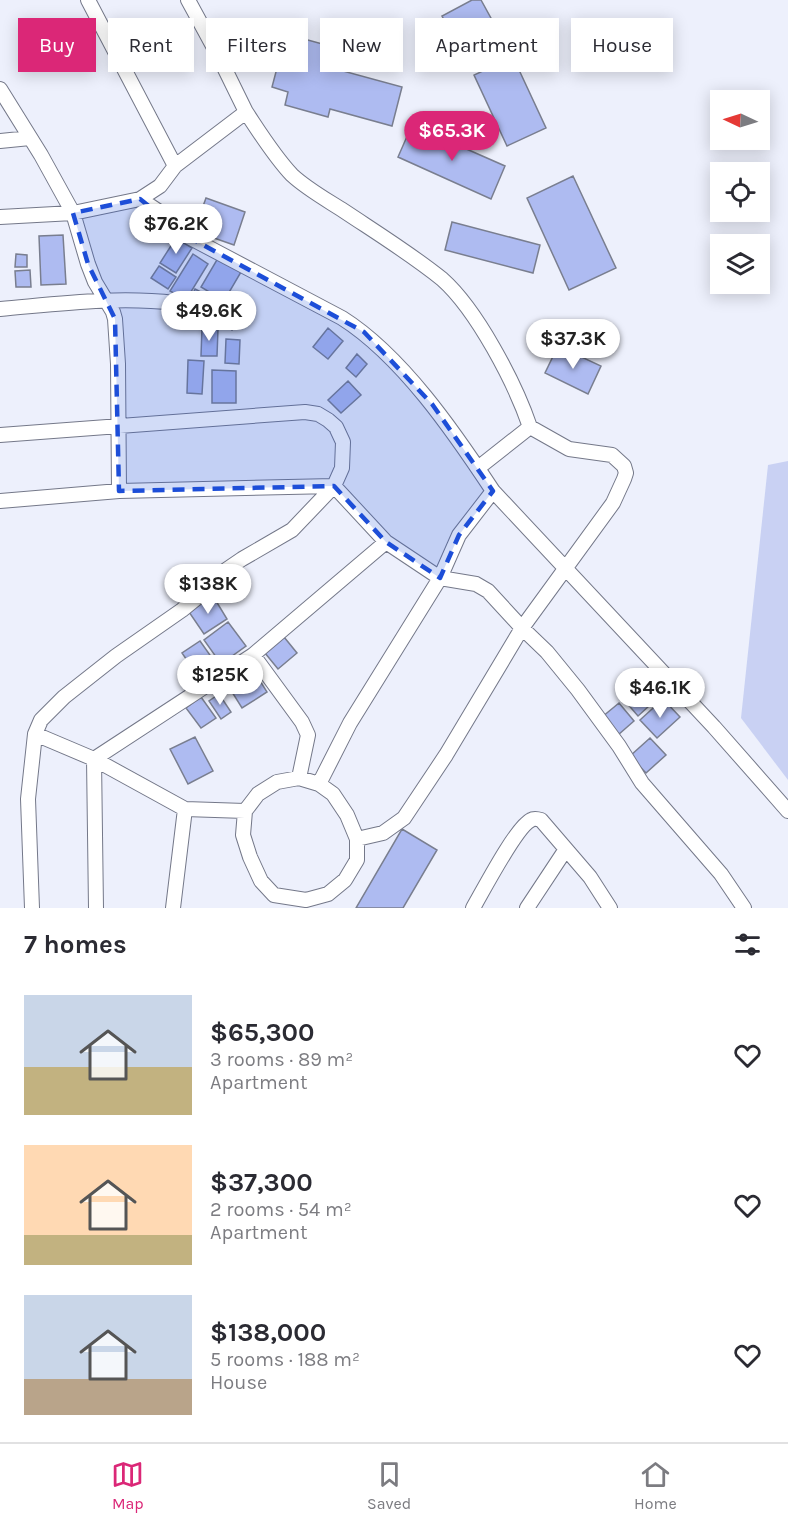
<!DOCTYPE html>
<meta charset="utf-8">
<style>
body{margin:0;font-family:Karla,sans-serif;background:#f7f7f7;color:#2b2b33;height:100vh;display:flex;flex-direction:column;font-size:22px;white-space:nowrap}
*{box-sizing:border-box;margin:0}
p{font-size:20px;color:#7c7c81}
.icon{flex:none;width:33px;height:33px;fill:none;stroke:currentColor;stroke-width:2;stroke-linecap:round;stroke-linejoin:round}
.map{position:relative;height:908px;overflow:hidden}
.details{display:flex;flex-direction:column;background:#fff;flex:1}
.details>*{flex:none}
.hud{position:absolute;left:18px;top:18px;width:753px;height:54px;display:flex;gap:12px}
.needle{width:39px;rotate:274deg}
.fabs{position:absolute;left:710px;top:90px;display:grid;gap:12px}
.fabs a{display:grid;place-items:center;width:60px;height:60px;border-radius:0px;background:#fff;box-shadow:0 3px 15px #0003;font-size:30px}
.price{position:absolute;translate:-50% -51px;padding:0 14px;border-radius:21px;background:#fff;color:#222;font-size:20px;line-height:39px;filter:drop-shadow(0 2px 3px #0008)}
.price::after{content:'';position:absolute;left:50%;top:36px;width:18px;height:14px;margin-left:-9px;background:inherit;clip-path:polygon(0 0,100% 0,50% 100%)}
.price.selected{background:#db2777;color:#fff}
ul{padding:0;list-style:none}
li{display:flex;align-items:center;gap:18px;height:150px;padding:0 24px}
li span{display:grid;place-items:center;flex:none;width:168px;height:120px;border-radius:0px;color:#555}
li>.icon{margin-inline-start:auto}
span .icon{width:72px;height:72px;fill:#fffc;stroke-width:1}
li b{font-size:26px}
h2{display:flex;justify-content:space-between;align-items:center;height:72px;padding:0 24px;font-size:26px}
.chip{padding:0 21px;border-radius:0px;background:#fff;box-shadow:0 3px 15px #0003;font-size:21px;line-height:54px}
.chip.selected{background:#db2777;color:#fff}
.menu{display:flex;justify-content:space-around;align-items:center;height:84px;border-top:2px solid #e1e1e2;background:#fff;font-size:16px;color:#7c7c81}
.menu a{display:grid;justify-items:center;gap:3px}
.menu .selected{color:#db2777}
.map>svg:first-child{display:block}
.green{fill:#c9d1f3}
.building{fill:#aebbf1;stroke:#797e8f;stroke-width:1.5}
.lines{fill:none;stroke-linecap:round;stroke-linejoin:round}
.street-casing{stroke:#747889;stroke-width:16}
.street{stroke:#fff;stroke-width:14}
.marked{fill:#1d4ed8;fill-opacity:0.2;stroke:#1d4ed8;stroke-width:4.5;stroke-dasharray:12 8;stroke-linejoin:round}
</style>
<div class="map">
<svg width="788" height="908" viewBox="0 0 788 908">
<rect width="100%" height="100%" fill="#edf0fc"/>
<!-- green -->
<path class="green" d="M788 461V780L741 718 768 465Z"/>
<!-- building -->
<path class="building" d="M472 0H481L503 40 465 60 442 16Z
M286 34 337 48 332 68 402 87 392 126 330 109 328 117 285 105 288 92 272 87Z
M513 57 546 128 507 146 474 75Z
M412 125 505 166 491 199 398 157Z
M573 176 616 268 569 290 527 198Z
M206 198 245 212 234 245 194 231Z
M452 222 540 245 533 273 445 250Z
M63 235 66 284 41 285 39 236Z
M176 238 192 248 176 273 160 263Z
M16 254 27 255V267H15Z
M193 254 208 264 186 300 170 291Z
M218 258 241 272 224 301 201 287Z
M159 266 176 277 168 289 151 278Z
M30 270 31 287H16L15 271Z
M195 289 220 302 214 313 190 301Z
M228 302 244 315 232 330 215 318Z
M202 328 218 329 217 356H201Z
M328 328 343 341 328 359 313 347Z
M226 339 240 340 239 364 225 363Z
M558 346 601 366 588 394 545 373Z
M357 354 367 364 356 377 346 368Z
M188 360 204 361 202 394 187 393Z
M212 370 236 371V403H212Z
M348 381 361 395 341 413 328 400Z
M213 596 227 619 204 634 189 612Z
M228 622 246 646 221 664 204 640Z
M284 637 297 653 278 669 265 653Z
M200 641 217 665 199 678 182 653Z
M252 668 267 692 242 708 227 684Z
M646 682 659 697 638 716 625 701Z
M219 694 231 712 221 719 209 701Z
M201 697 216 718 201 728 186 708Z
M663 699 680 717 657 738 640 720Z
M619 703 634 721 618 735 602 717Z
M195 737 213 771 188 784 170 749Z
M650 738 666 755 646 773 630 756Z
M402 829 437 850 403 908H356Z"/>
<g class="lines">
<!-- street casing -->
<g class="street-casing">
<path id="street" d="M188 0 219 57 246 112
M0 89 41 155 73 213 140 199 160 186 175 166 88 0
M0 141 30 138
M175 166 246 112C260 133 274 156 292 175 307 189 327 200 344 211 377 233 411 254 442 279 477 310 515 383 530 427L478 468
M140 199 158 211 183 234 342 318C402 356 454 432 493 491L459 535 440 578 476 584 488 591 522 628 547 652 578 690 619 746 642 783 721 874 744 908
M0 217 73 213 88 264 95 282 113 312 115 319 118 364 119 491
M0 309C58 304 117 296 175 303
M0 435 305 412 318 414 328 420 336 427 343 442 342 468 334 486 292 530 242 559 220 574 204 592 182 610 116 656 64 697 41 720 35 734 28 799 32 908
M493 491 714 727 788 811
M0 501 119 491 334 486 386 542 440 578 350 723 319 784
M253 655 302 722 308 735 299 778
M35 734 94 759 96 908
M299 778 319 784 333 794 347 815 357 839V860L345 880 328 894 306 900 274 895 261 881 250 857 243 835 245 811 258 794 277 782Z
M185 809 94 759 253 655 386 542
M357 839 383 833 404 818 446 755 522 628 613 503 624 479 626 473 624 466 612 455 569 449 530 427
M173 908 185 809 245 811
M473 908C483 891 516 827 531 820 534 818 538 819 541 820L590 877 610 908
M527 908 566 849"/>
</g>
<!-- street -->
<use href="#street" class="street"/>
</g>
<!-- marked area -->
<path class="marked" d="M140 199 183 234 364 332 432 404 493 491 459 535 440 578 386 542 334 486 119 491 115 319 88 264 73 213Z"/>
</svg>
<div class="fabs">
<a><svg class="needle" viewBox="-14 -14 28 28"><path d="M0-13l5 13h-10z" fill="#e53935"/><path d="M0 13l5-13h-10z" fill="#7c7c81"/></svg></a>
<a><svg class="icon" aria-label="locate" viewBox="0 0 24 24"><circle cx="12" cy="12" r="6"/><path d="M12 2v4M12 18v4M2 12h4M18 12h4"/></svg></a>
<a><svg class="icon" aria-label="layers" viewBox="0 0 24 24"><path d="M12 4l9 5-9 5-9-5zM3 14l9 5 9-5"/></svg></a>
</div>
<b class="price selected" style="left:452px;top:162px">$65.3K</b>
<b class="price" style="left:176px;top:255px">$76.2K</b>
<b class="price" style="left:209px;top:342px">$49.6K</b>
<b class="price" style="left:573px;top:370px">$37.3K</b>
<b class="price" style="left:208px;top:615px">$138K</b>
<b class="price" style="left:220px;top:706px">$125K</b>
<b class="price" style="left:660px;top:719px">$46.1K</b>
<div class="hud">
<a class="chip selected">Buy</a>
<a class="chip">Rent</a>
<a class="chip">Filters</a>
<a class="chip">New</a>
<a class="chip">Apartment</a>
<a class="chip">House</a>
</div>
</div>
<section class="details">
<h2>7 homes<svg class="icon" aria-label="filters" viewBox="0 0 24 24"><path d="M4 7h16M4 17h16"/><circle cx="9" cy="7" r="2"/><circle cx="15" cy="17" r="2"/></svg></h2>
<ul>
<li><span style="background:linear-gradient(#c9d6e8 60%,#c2b280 0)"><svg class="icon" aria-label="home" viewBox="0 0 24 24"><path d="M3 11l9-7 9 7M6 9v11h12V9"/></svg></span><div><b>$65,300</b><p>3 rooms · 89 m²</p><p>Apartment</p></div><svg class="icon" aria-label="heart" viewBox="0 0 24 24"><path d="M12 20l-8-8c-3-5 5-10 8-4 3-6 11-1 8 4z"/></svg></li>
<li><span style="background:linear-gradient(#ffd9b3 75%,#c2b280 0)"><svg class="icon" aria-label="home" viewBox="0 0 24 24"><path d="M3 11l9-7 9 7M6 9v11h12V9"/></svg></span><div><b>$37,300</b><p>2 rooms · 54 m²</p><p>Apartment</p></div><svg class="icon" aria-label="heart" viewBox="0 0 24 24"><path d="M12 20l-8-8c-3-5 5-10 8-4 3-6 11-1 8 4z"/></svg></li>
<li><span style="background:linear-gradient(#c9d6e8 70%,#b9a48a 0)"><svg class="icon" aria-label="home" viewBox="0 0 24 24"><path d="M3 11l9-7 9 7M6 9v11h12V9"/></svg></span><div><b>$138,000</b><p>5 rooms · 188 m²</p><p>House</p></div><svg class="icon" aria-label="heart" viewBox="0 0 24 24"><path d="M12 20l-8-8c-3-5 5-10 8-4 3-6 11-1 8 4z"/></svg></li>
</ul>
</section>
<nav class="menu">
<a class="selected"><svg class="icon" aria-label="map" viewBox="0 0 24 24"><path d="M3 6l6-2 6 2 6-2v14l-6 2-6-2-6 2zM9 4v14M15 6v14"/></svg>Map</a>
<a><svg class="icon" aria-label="saved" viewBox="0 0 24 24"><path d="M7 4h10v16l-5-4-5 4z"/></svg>Saved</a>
<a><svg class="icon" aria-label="home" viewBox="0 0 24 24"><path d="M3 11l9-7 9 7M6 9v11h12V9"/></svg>Home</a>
</nav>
